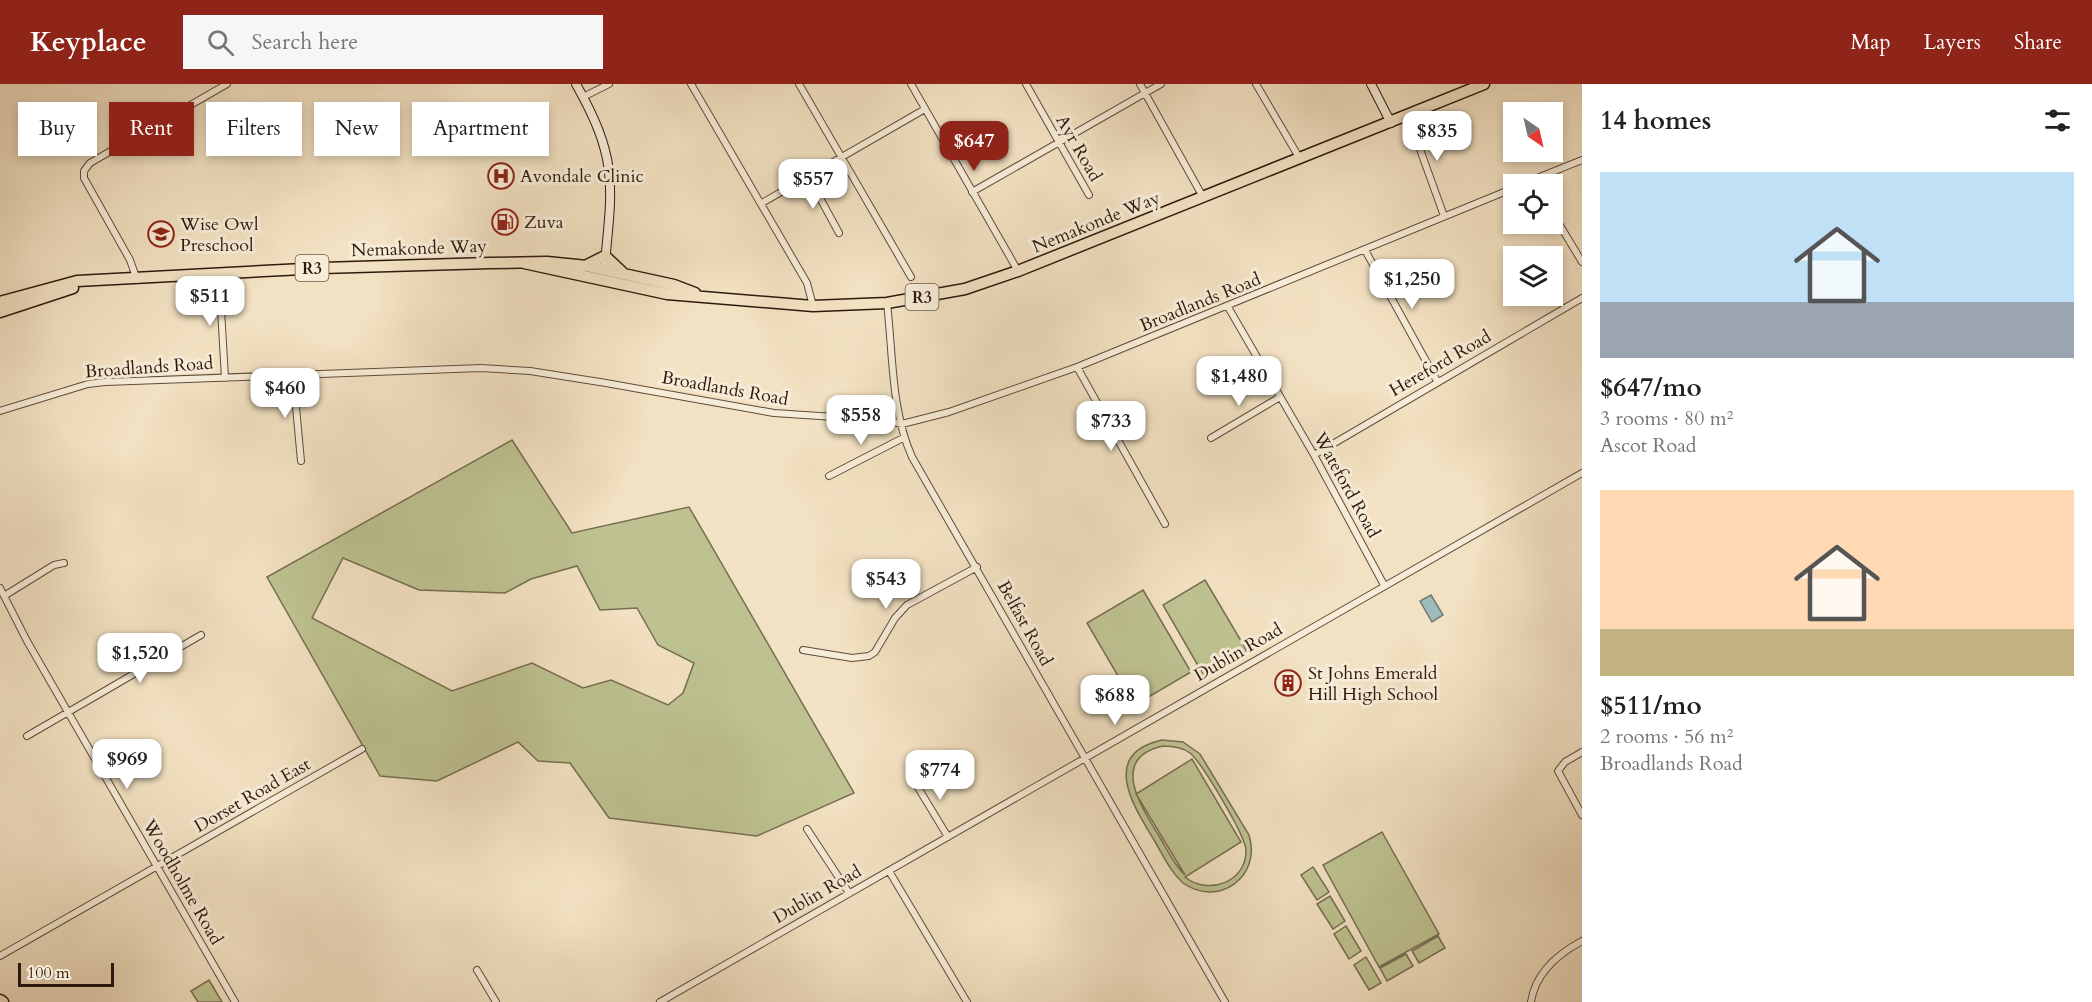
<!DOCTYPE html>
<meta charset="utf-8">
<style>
body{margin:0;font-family:Cardo,serif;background:#f6f6f6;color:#222;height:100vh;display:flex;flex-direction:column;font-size:22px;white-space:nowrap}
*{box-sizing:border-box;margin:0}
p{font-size:20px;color:#767676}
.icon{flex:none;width:33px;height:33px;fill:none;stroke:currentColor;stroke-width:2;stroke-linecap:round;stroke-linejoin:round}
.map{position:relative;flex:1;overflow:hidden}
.drawer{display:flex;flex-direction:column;background:#fff;width:510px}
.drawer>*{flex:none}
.banner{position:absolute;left:18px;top:18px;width:570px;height:54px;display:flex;gap:12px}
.needle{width:39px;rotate:146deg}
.buttons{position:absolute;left:1503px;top:18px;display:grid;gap:12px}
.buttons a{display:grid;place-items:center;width:60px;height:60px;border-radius:0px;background:#fff;box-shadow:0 3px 9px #0003;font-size:30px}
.scale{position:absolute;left:18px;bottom:15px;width:96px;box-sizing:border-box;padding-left:6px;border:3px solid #2e190e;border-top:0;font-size:16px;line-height:21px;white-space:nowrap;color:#2e190e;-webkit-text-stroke:4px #f7ecd7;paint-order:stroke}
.price{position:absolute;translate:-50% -51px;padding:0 14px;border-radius:12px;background:#fff;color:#222;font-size:20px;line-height:39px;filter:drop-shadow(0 2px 3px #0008)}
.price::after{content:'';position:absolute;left:50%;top:36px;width:18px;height:14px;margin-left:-9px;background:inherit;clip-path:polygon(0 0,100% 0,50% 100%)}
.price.active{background:#8f2418;color:#fff}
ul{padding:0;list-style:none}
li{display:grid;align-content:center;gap:12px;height:318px;padding:0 18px}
li span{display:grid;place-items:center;height:186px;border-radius:0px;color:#555}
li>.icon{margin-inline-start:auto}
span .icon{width:108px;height:108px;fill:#fffc;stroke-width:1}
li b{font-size:26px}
h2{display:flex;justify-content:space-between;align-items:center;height:72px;padding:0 18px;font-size:26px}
.chip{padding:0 21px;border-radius:0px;background:#fff;box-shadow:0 3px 9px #0003;font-size:21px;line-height:54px}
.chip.active{background:#8f2418;color:#fff}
header{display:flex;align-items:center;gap:36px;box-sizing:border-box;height:84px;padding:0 30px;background:#8f2418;color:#fff}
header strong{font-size:28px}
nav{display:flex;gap:33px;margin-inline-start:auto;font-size:21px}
.search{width:420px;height:54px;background:#f6f6f6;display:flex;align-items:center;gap:15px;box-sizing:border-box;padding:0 21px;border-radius:0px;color:#767676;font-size:22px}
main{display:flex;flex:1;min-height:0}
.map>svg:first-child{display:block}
.green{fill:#bec291;stroke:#766e50;stroke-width:1.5;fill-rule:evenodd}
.water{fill:#9dbcbb;stroke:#717b76;stroke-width:1.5}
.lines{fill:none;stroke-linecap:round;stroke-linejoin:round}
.street-casing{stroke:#5f4b3b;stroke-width:8}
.secondary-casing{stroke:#2e190e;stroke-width:10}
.highway-casing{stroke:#2e190e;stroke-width:13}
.street{stroke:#f7ecd7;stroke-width:6}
.secondary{stroke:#f7ecd7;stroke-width:8}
.highway{stroke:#f2e1c2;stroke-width:10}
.labels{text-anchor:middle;stroke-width:6;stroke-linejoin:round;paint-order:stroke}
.shield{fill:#f7ecd7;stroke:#6a584a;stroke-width:1.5}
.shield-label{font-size:16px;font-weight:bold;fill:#2e190e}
.street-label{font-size:18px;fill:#2e190e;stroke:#f7ecd7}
.poi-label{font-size:18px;fill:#2e190e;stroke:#f7ecd7;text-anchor:start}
</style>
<header>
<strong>Keyplace</strong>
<div class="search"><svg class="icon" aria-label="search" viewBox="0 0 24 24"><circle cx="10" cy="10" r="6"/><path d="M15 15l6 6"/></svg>Search here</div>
<nav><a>Map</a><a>Layers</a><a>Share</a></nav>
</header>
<main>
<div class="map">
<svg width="1582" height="918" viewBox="0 0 1582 918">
<rect width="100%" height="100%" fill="#f2e1c2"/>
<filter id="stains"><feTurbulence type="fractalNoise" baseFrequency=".00333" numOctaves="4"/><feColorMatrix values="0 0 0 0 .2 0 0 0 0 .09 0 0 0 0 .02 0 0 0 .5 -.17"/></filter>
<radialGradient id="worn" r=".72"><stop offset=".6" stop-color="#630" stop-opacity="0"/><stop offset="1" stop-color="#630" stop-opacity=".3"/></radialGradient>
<!-- green -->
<path class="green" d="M512 356 572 449 689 423 854 709 757 752 609 734 570 679 538 677 518 658 437 697 380 692 267 493ZM343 474 419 506 505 509 531 495 577 482 600 526 637 524 658 561 694 579 683 609 668 621 611 596 583 604 532 579 452 607 312 534Z
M1205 496 1247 567 1204 592 1163 521Z
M1143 506 1191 588 1135 621 1087 539Z
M1162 656 1183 658 1200 670 1249 751C1262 793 1218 824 1183 799 1170 787 1163 771 1154 756 1134 723 1099 670 1162 656ZM1163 662C1173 662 1182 663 1190 669 1202 679 1245 751 1246 766 1247 798 1208 812 1185 793L1241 758 1192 675 1136 710 1185 791C1174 781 1167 765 1159 752 1142 724 1108 674 1163 662Z
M1382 748 1439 850 1379 883 1323 781Z
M1313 783 1329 808 1317 816 1301 791Z
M1330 812 1345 837 1333 845 1317 820Z
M1346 842 1361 867 1349 875 1334 850Z
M1438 852 1445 864 1419 879 1412 867Z
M1406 870 1413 882 1387 897 1380 884Z
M1366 873 1381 899 1369 906 1354 881Z
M209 896 222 918H198L191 907Z"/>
<!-- water -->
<path class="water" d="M1431 511 1443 531 1432 538 1420 517Z"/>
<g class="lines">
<!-- street casing -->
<g class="street-casing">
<path id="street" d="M691 0 807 199 813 222
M799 0 911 193
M911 0 1018 187
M1026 0 1089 111
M1140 0 1203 113
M1256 0 1300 75
M583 13 609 0
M1408 32 1444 132
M808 92 839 149
M1522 100 1582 76
M972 108 1161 0
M762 119 925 25
M1552 128 1582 178
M1365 166 1437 297
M219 191 225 294
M137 196 130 176 84 94V87L90 79 227 0
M887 219C893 270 891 326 912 373L1225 918
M1228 223 1314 371 1384 501
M1077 283 1165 440
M293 291 301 377
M0 327 88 300 105 298 481 284 530 287 606 299 774 329 881 336 902 340 949 328 1077 283 1514 104
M1211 354 1280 313
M1314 371 1582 214
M829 392 903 354
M0 504 27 557 235 918
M4 512 54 481 64 479
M803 566 852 574 869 572 875 568 895 534 907 521 977 483
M27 652 201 551
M1582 668 1565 678 1558 687 1582 731
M911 692 948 753
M807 745 849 809
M889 787 967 918
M0 872 362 665
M477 886 496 918
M660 918 1582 389
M1531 918C1535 890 1558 870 1582 857"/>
</g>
<!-- secondary casing -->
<g class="secondary-casing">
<path id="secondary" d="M576 0C617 73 613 98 605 178
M1371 0 1391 39"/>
</g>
<!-- highway casing -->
<g class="highway-casing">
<path id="highway" d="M524 179 667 210 813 222 887 219 965 205 1018 187 1484 0
M587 181 605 172 622 188
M0 218 77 197 322 184 490 179 547 178 587 182 674 201 695 209
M0 228 73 204
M0 916 3 918"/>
</g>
<!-- street -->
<use href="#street" class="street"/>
<!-- secondary -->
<use href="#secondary" class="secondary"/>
<!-- highway -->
<use href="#highway" class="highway"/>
</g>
<!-- icons -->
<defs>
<g id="hospital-ring" transform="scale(1.35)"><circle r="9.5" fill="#f7ecd7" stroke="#8f2418" stroke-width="1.5"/><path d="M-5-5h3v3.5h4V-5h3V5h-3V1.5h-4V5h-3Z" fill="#8f2418"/></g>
<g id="fuel-ring" transform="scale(1.35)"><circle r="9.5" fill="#f7ecd7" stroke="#8f2418" stroke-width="1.5"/><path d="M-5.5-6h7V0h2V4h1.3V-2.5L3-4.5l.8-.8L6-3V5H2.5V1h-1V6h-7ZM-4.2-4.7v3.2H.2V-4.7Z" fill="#8f2418"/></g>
<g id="school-ring" transform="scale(1.35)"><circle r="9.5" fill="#f7ecd7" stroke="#8f2418" stroke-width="1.5"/><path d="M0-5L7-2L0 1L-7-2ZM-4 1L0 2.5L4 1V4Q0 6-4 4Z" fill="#8f2418"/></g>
<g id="building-ring" transform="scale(1.35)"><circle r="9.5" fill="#f7ecd7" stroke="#8f2418" stroke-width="1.5"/><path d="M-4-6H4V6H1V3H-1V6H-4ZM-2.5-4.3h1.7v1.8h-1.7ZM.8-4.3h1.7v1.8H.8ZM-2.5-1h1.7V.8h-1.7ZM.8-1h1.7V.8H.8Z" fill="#8f2418"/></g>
</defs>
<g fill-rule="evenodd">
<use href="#hospital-ring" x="501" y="92"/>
<use href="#fuel-ring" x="505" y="138"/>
<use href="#school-ring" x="161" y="150"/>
<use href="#building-ring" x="1288" y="599"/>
</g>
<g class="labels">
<!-- shield labels -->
<g class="shield">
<rect x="295.5" y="171" width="33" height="26" rx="4.5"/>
<rect x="905.5" y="200" width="33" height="26" rx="4.5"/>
</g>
<g class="shield-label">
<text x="312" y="190">R3</text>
<text x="922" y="219">R3</text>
</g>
<!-- street labels -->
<g class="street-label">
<text transform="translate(1079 64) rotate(60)" y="6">Ayr Road</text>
<text transform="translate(1096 138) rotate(-22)" y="6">Nemakonde Way</text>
<text transform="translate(419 164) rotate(-2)" y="6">Nemakonde Way</text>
<text transform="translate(1200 218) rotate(-22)" y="6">Broadlands Road</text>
<text transform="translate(1440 279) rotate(-30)" y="6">Hereford Road</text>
<text transform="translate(149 283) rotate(-4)" y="6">Broadlands Road</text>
<text transform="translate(725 304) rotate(10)" y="6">Broadlands Road</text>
<text transform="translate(1347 401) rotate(61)" y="6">Wateford Road</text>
<text transform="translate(1025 539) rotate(61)" y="6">Belfast Road</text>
<text transform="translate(1238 568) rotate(-30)" y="6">Dublin Road</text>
<text transform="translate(252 711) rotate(-30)" y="6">Dorset Road East</text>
<text transform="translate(183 798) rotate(60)" y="6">Woodholme Road</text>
<text transform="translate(817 810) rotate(-30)" y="6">Dublin Road</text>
</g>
<!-- poi labels -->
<g class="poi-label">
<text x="520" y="98">Avondale Clinic</text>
<text x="524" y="144">Zuva</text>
<text x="180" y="146">Wise Owl<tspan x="180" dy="21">Preschool</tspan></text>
<text x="1308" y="595">St Johns Emerald<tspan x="1308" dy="21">Hill High School</tspan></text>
</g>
</g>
<rect width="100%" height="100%" filter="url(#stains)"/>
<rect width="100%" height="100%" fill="url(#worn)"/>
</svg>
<div class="buttons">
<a><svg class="needle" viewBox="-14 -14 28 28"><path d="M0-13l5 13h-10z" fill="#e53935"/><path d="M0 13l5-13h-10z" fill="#767676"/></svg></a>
<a><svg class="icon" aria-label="locate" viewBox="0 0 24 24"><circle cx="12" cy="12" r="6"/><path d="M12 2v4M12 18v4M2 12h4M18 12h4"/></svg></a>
<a><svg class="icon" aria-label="layers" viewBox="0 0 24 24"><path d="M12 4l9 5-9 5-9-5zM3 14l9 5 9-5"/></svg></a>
</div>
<div class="scale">100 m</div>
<b class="price" style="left:1437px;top:78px">$835</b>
<b class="price active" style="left:974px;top:88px">$647</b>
<b class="price" style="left:813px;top:126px">$557</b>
<b class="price" style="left:1412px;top:226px">$1,250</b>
<b class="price" style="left:210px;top:243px">$511</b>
<b class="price" style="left:1239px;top:323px">$1,480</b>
<b class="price" style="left:285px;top:335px">$460</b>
<b class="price" style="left:861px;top:362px">$558</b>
<b class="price" style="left:1111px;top:368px">$733</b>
<b class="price" style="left:886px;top:526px">$543</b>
<b class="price" style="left:140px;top:600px">$1,520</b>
<b class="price" style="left:1115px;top:642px">$688</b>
<b class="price" style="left:127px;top:706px">$969</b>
<b class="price" style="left:940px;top:717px">$774</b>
<div class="banner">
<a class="chip">Buy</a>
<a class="chip active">Rent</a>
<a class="chip">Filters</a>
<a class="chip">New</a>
<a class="chip">Apartment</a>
</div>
</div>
<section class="drawer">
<h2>14 homes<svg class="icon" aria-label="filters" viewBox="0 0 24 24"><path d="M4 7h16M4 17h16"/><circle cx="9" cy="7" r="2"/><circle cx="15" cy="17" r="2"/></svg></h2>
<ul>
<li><span style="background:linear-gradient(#bfe0f5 70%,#9aa5b1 0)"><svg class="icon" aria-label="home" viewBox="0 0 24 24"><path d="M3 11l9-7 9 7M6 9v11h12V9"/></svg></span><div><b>$647/mo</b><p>3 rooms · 80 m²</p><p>Ascot Road</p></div></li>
<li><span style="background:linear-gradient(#ffd9b3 75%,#c2b280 0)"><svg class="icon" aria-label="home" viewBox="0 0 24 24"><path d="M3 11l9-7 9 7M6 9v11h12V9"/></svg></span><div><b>$511/mo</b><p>2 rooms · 56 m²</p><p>Broadlands Road</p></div></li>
</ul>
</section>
</main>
